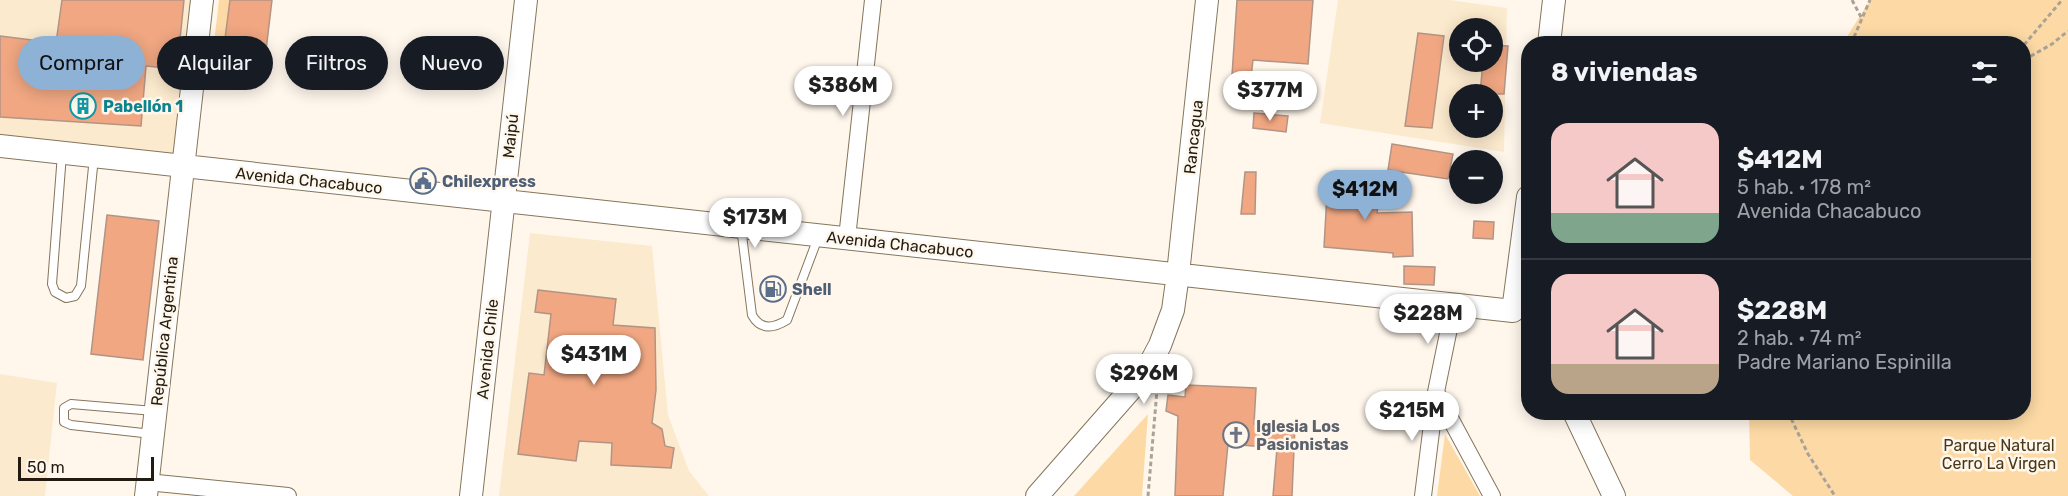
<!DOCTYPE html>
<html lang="es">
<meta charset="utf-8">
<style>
body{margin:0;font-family:Rubik,sans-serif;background:#242831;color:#f1f3f6;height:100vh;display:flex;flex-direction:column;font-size:22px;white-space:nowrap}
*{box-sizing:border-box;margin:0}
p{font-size:20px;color:#9ea1a6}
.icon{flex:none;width:33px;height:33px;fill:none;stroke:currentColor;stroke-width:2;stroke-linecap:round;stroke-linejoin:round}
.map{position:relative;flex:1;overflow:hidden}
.details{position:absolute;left:1521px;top:36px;width:510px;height:384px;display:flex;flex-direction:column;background:#171b24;border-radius:24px;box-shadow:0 3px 15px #0003}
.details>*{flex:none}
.banner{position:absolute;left:18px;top:36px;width:570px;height:54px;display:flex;gap:12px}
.tools{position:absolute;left:1449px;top:18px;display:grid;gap:12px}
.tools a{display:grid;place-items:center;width:54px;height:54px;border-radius:50%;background:#171b24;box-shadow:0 3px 15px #0003;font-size:30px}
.scale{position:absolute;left:18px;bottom:15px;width:136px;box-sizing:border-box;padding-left:6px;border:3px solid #211b11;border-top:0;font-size:16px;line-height:21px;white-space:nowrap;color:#211b11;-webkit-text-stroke:4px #fff7ec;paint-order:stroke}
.price{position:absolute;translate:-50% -51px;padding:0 14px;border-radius:21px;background:#fff;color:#222;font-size:20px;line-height:39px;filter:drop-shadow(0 2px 3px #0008)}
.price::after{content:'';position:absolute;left:50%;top:36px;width:18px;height:14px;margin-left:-9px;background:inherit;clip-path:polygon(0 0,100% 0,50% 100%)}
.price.on{background:#8eb1d6;color:#111}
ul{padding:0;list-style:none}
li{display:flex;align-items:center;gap:18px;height:150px;padding:0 30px}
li+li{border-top:2px solid #363941}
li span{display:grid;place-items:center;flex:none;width:168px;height:120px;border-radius:18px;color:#555}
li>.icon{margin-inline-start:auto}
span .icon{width:72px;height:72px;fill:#fffc;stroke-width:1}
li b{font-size:26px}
h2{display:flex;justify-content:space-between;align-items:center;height:72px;padding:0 30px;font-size:26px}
.pill{padding:0 21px;border-radius:27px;background:#171b24;box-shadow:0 3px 15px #0003;font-size:21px;line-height:54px}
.pill.on{background:#8eb1d6;color:#111}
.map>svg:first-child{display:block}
.built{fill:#fceace;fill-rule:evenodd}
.green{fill:#fddaa5}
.building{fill:#f0a782;stroke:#b29485;stroke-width:1.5}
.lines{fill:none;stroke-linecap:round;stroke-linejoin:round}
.lane-casing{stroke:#85755c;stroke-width:10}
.street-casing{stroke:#85755c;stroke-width:18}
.secondary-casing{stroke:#85755c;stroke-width:24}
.path{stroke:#a9a297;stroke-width:3;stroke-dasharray:4.5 3;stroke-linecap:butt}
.lane{stroke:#fff;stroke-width:8}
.street{stroke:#fff;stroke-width:16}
.secondary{stroke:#fff;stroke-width:22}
.labels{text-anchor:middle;stroke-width:5;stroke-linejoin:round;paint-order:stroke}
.culture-label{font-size:16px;font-weight:bold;fill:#0d838f;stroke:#fff7ec;text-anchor:start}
.street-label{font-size:16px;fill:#211b11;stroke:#fff7ec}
.service-label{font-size:16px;font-weight:bold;fill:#4e5e75;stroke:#fff7ec;text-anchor:start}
.worship-label{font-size:16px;font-weight:bold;fill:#5b616d;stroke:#fff7ec;text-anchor:start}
.park-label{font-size:16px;fill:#493718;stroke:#fff7ec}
</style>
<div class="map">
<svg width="2068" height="496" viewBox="0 0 2068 496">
<rect width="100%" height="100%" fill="#fff7ec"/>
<!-- built -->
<path class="built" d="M0 0H191L174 158 0 139Z
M1338 0H1450L1507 8 1504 152 1320 123ZM1460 28H1492V62H1460ZM1460 94H1492V128H1460Z
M530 233 652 246 668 415 689 471 709 496H499Z
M0 374 57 383 45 496H0Z"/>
<!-- green -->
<path class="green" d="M219 0H230L223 54 265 59 263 76 211 69Z
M1870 0H2068V496H1793L1750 460 1749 413 2024 412V44L1843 43Z
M1148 414 1142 496H1074Z
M1445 434 1480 496H1437Z"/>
<!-- building -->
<path class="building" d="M62 0H184L177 69 146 66 141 126 0 117V36L56 43Z
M230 0H272L265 59 223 54Z
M1237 0H1313L1308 64 1253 60 1251 77 1232 75Z
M1418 33 1444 36 1432 128 1405 126Z
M1492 45 1508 46 1504 94H1480L1483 62H1492Z
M1254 113 1288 116 1286 132 1253 128Z
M1392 144 1453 154 1448 179 1388 170Z
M1245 172H1256L1255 214H1241Z
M1328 177 1348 178 1347 185 1380 188 1377 213 1412 212 1413 256 1393 257V253L1324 247Z
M107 215 159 221 143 360 91 354Z
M1474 221 1494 222 1493 239 1473 238Z
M1404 266 1435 267 1434 285 1404 284Z
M538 290 616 299 613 325 655 328 656 390 652 423 662 429 665 446 674 448 671 468 611 465 612 443 579 441 576 461 518 454 529 373 544 375 551 314 535 312Z
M1186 385 1256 388 1254 424 1295 425 1292 496H1273L1277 448 1228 444 1223 496H1175L1178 416 1166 411 1168 395 1185 397Z"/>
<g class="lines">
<!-- lane casing -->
<g class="lane-casing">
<path id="lane" d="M62 154 52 284 55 292 66 298 75 296 81 286 94 157
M741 227 752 315C761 331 774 328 787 320L819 235
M152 434 71 425 64 422V408L71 404 154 411"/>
</g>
<!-- street casing -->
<g class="street-casing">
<path id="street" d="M847 238 873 0
M1436 392 1492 496
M147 482 288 496
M1423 496 1436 392 1454 304"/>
</g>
<!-- secondary casing -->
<g class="secondary-casing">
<path id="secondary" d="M1549 44 1554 0
M0 146 1513 311
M1513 311 1528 197
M1574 412 1614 496
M146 496 202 0
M471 496 526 0
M1037 496 1131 389 1151 362 1160 345 1173 310 1178 274 1207 0"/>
</g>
<!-- path -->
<path class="path" d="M1852 0 1861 17
M1851 44 1870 0
M2024 45 2062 0
M2024 60 2052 44 2068 31
M1788 412 1808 454 1835 496
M1148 496 1157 390"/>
<!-- lane -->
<use href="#lane" class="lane"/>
<!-- street -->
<use href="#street" class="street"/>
<!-- secondary -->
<use href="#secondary" class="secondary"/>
</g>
<!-- icons -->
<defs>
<g id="building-ring" transform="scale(1.35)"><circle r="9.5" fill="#fff7ec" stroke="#0f9aa8" stroke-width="1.5"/><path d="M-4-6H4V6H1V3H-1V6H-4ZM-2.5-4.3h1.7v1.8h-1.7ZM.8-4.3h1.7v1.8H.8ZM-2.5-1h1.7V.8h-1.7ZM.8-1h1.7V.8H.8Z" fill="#0f9aa8"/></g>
<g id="civic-ring" transform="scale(1.35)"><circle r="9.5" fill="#fff7ec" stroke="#5c6f8a" stroke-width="1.5"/><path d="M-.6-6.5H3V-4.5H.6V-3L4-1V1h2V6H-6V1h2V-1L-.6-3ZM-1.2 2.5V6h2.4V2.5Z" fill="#5c6f8a"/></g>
<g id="fuel-ring" transform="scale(1.35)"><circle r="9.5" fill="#fff7ec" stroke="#5c6f8a" stroke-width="1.5"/><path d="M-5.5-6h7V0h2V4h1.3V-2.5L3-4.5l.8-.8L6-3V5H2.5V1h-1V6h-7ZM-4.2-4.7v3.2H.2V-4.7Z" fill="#5c6f8a"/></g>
<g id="church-ring" transform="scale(1.35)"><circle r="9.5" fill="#fff7ec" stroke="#6b7280" stroke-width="1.5"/><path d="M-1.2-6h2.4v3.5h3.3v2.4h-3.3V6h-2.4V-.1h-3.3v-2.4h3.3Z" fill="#6b7280"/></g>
</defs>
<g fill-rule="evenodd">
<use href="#building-ring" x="83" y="106"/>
<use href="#civic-ring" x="423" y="181"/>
<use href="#fuel-ring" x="773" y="289"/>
<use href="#church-ring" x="1236" y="435"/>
</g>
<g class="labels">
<!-- culture labels -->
<g class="culture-label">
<text x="103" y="112">Pabellón 1</text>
</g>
<!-- street labels -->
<g class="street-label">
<text transform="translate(510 136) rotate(-84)" y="6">Maipú</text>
<text transform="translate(1193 137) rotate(-84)" y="6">Rancagua</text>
<text transform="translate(309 180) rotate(6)" y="6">Avenida Chacabuco</text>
<text transform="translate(900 244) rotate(6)" y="6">Avenida Chacabuco</text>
<text transform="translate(164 331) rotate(-84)" y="6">República Argentina</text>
<text transform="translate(487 349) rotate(-84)" y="6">Avenida Chile</text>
</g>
<!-- service labels -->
<g class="service-label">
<text x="442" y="187">Chilexpress</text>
<text x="792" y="295">Shell</text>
</g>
<!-- worship labels -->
<g class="worship-label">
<text x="1256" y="432">Iglesia Los<tspan x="1256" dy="18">Pasionistas</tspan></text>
</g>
<!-- park labels -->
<g class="park-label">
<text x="1999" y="451">Parque Natural<tspan x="1999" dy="18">Cerro La Virgen</tspan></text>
</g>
</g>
</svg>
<div class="tools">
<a><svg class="icon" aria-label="locate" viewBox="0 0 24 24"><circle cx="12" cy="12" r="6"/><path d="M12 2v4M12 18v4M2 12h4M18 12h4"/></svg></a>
<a>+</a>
<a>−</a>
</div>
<div class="scale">50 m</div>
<b class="price" style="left:843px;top:117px">$386M</b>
<b class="price" style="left:1270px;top:122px">$377M</b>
<b class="price on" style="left:1365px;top:221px">$412M</b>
<b class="price" style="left:755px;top:249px">$173M</b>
<b class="price" style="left:1428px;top:345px">$228M</b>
<b class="price" style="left:594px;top:386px">$431M</b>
<b class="price" style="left:1144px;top:405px">$296M</b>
<b class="price" style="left:1412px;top:442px">$215M</b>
<div class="banner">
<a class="pill on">Comprar</a>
<a class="pill">Alquilar</a>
<a class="pill">Filtros</a>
<a class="pill">Nuevo</a>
</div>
<section class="details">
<h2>8 viviendas<svg class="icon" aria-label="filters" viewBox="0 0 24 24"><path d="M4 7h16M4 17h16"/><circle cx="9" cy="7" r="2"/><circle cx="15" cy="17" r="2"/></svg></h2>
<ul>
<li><span style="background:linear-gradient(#f6c9c9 75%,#7fa58c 0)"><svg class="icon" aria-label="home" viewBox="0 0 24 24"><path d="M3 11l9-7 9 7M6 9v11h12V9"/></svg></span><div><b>$412M</b><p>5 hab. · 178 m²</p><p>Avenida Chacabuco</p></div></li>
<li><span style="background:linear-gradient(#f6c9c9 75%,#b9a48a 0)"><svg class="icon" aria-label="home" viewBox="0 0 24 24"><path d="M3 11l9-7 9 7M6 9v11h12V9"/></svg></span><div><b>$228M</b><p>2 hab. · 74 m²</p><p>Padre Mariano Espinilla</p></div></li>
</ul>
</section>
</div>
